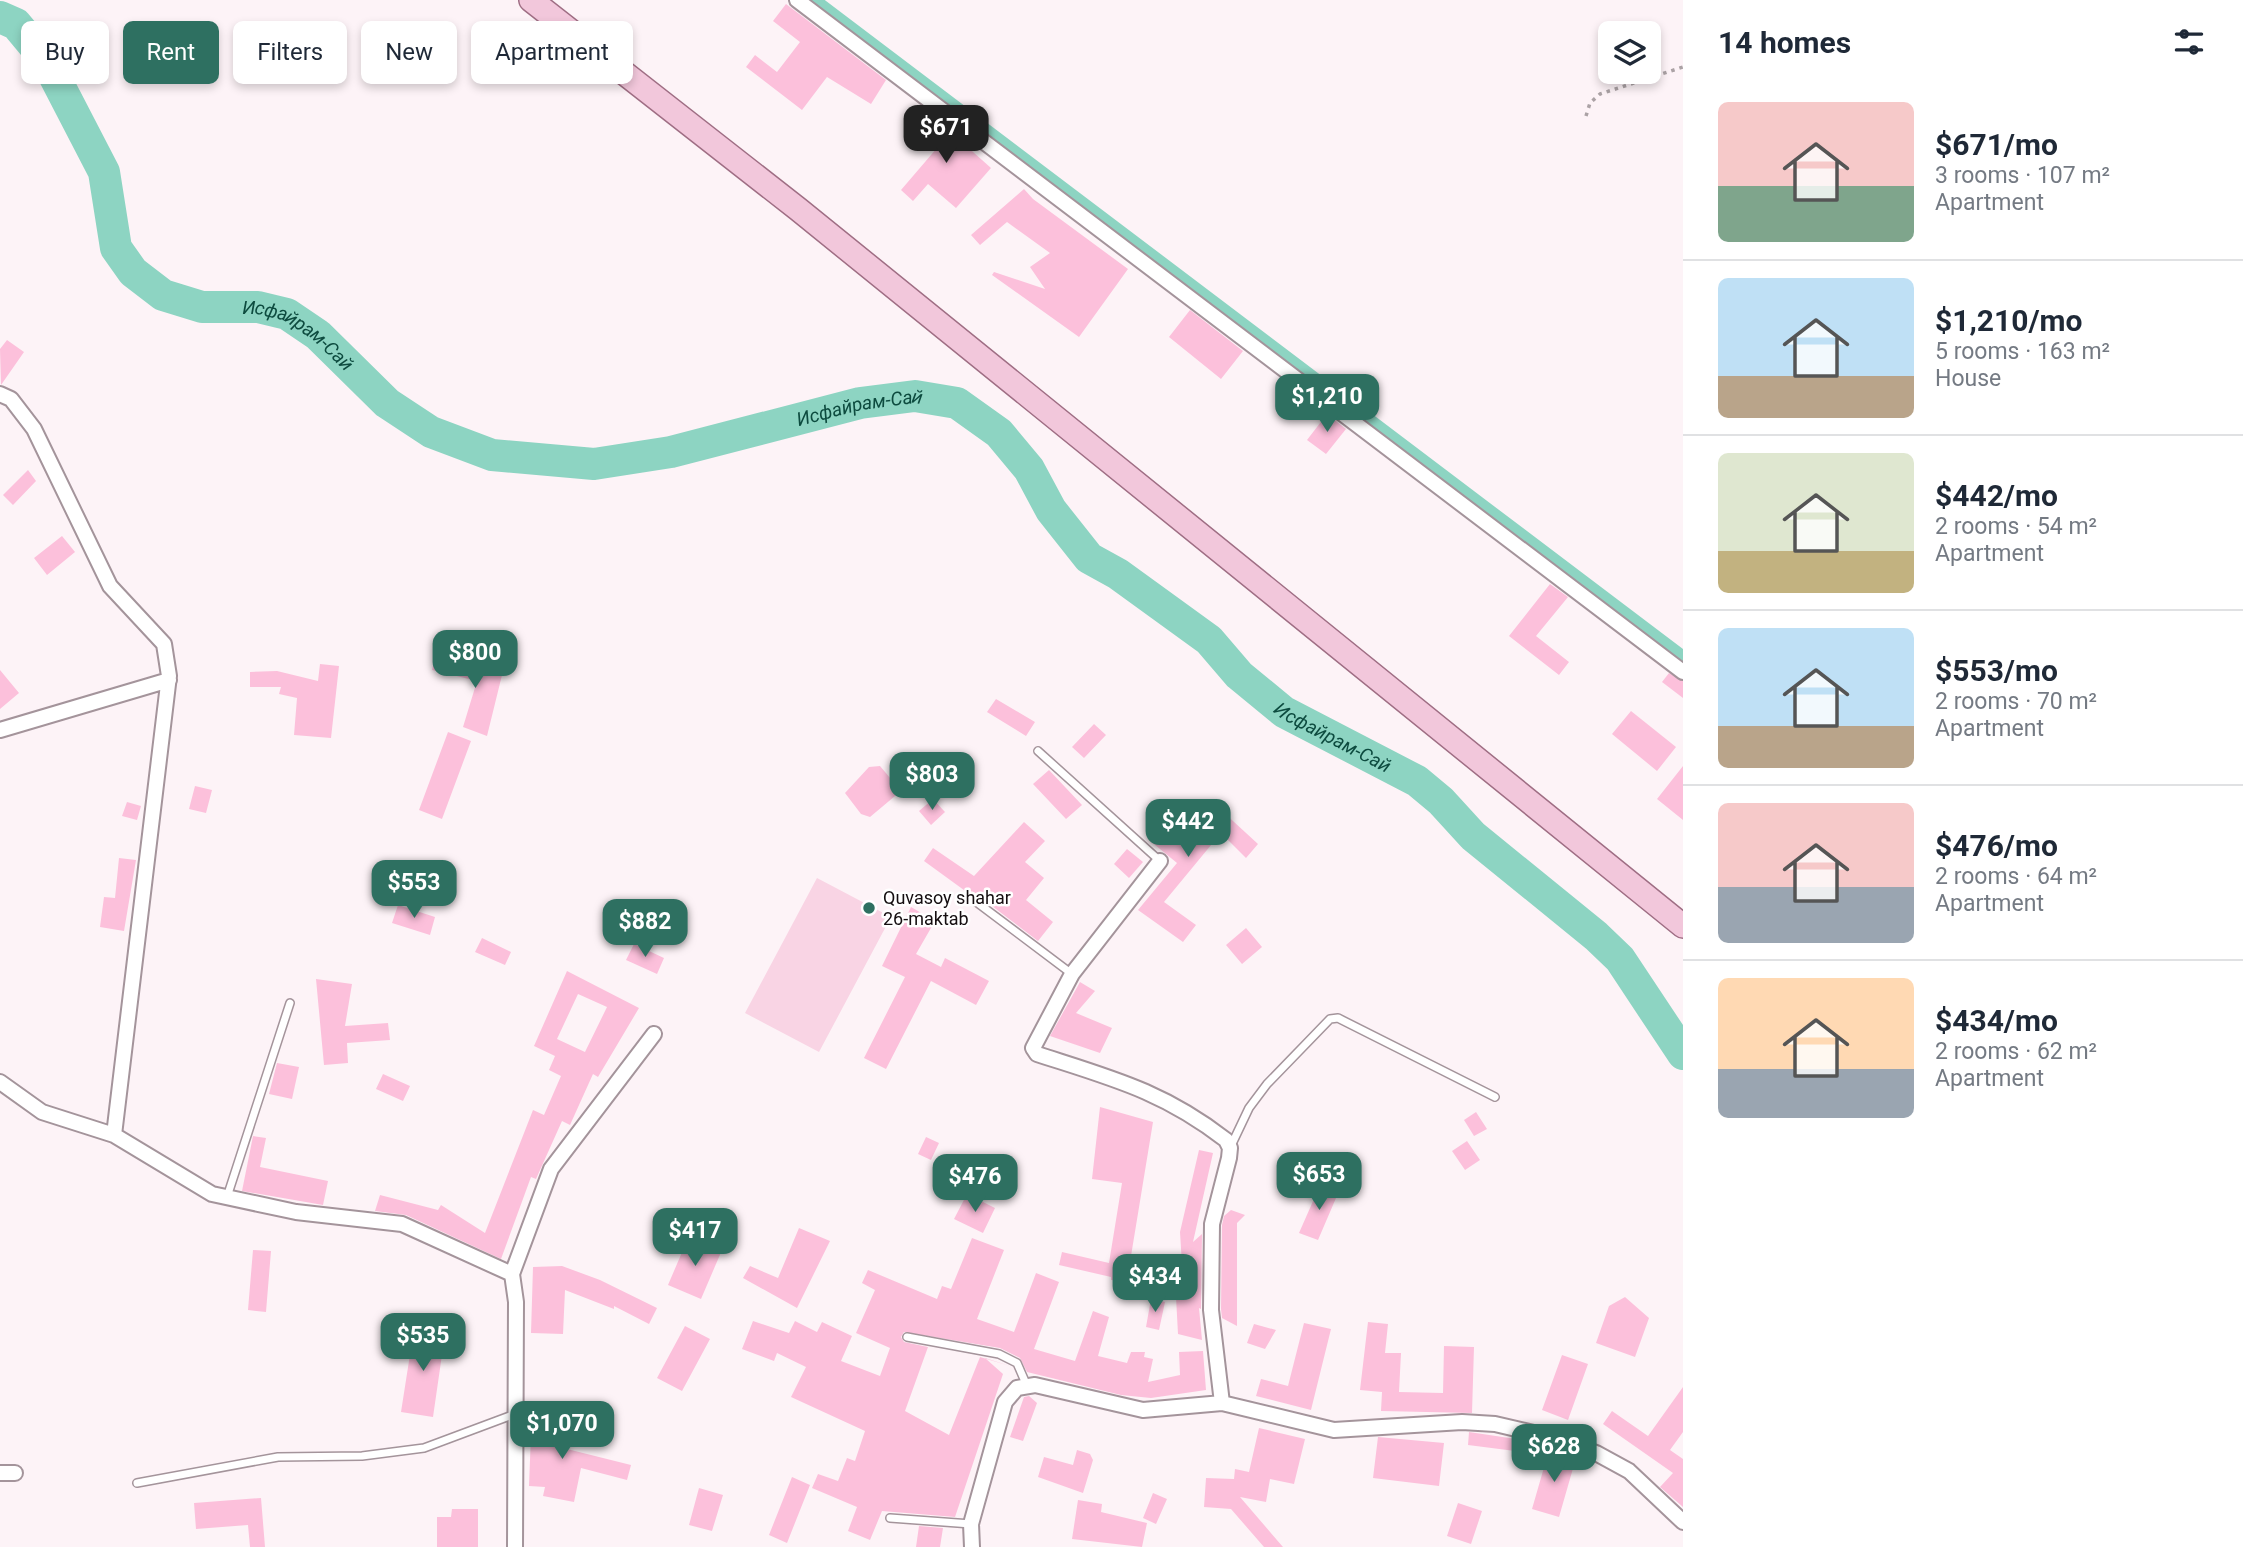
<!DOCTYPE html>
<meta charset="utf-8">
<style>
body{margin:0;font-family:Roboto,sans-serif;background:#f6f6f7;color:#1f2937;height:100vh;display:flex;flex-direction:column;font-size:26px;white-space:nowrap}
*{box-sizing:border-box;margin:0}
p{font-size:23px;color:#747a83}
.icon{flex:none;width:38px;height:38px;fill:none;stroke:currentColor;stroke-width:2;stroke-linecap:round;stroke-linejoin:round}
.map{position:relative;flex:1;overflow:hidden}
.panel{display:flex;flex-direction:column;background:#fff;width:560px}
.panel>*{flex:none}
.top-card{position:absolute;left:21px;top:21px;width:665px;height:63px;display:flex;gap:14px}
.fabs{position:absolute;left:1598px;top:21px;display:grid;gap:14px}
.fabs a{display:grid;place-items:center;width:63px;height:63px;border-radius:10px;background:#fff;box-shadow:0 4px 10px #0003;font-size:35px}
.price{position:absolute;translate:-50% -60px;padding:0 16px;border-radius:14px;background:#2e7061;color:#fff;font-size:23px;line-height:46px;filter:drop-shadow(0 2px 4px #0008)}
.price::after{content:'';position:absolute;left:50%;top:42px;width:21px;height:16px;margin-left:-10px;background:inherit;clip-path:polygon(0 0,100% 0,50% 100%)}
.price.active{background:#222;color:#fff}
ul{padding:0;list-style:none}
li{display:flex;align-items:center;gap:21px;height:175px;padding:0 35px}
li+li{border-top:2px solid #e0e1e3}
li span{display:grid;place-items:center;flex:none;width:196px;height:140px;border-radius:10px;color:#555}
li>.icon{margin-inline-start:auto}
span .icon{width:84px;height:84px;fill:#fffc;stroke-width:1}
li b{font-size:30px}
h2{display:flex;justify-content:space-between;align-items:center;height:84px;padding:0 35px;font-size:30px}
.chip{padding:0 24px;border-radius:10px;background:#fff;box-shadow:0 4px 10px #0003;font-size:24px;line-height:63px}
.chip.active{background:#2e7061;color:#fff}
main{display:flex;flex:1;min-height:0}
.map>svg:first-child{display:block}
.green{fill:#f9d4e4}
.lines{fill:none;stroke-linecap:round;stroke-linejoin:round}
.canal{stroke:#8dd4c2;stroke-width:19}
.river{stroke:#8dd4c2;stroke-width:32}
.building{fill:#fcc0db;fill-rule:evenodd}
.service-casing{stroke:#a4949b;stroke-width:10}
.minor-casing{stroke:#a4949b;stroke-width:18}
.primary-casing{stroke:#9f6e84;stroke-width:26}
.path{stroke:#aba2a5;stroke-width:3.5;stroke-dasharray:3.5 5;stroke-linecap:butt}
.service{stroke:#fff;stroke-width:7}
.minor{stroke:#fff;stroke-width:14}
.primary{stroke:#f2c7db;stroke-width:23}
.poi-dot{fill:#2e7061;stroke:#fff;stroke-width:2.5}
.labels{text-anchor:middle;stroke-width:5;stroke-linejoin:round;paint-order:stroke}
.poi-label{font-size:18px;fill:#140e10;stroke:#fff;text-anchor:start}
.water-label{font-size:19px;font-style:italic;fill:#0d4b3f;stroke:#fff}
</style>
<main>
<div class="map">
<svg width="1683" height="1547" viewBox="0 0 1683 1547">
<rect width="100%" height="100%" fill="#fdf3f7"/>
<!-- green -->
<path class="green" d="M817 878 891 917 819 1052 745 1013Z"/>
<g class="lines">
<!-- canal -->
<path class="canal" d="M809 0 1683 661"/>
<!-- river -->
<path class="river" id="s1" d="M0 17 16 24 46 60 104 172 116 248 133 272 163 295 202 307H258L287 314 318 335 387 403 431 432 492 455 594 464 671 452 860 403 915 396 957 403 999 433 1029 469 1051 510 1089 558 1118 574 1209 640 1239 675 1284 712 1417 781 1441 801 1473 836 1596 936 1620 959 1683 1054"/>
</g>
<!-- building -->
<path class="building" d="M786 4 886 80 871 104 827 77 802 110 746 67 755 55 777 72 800 42 773 21Z
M927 111 991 168 956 208 928 184 913 201 901 190 937 148 913 127Z
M1024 189 1033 199 1128 269 1079 337 992 275 994 272 1045 289 1030 267 1050 253 1007 222 980 245 971 235Z
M1190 310 1243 351 1221 379 1169 337Z
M7 340 24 352 1 385 0 349Z
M1327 414 1346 429 1326 454 1307 440Z
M28 470 36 481 13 505 3 495Z
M62 536 75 552 47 575 34 558Z
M1550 584 1568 597 1536 636 1569 662 1559 675 1509 636Z
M436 655 503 671 487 736 463 727 477 681 432 670Z
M320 664 339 666 331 738 294 735 297 698 279 694 281 687H250V672L277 671 318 681Z
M0 670 19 693 0 709Z
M1669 673 1683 681V698L1662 682Z
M996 699 1035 722 1026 736 987 712Z
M1631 711 1676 747 1657 771 1612 734Z
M1094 724 1106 735 1084 758 1072 747Z
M448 732 471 741 442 819 419 810Z
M880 766 901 791 870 817 861 814 845 793 869 767Z
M1683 766V820L1657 799Z
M1049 770 1082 805 1066 819 1033 784Z
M195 786 212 790 206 813 189 809Z
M933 799 945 812 931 825 919 811Z
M1184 799 1211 822 1221 810 1258 844 1246 858 1221 833 1164 902 1196 925 1183 942 1138 910 1177 863 1149 840Z
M127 802 141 806 137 820 122 816Z
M1024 822 1045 841 1025 862 1044 878 1026 900 1053 922 1038 941 975 893H968L924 861 933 848 974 876Z
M1127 849 1143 862 1129 878 1114 864Z
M119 858 136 860 124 931 100 927 104 897 115 898Z
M398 905 435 917 430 935 392 923Z
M911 907 935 921 916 954 941 967 945 958 989 981 976 1005 931 981 886 1069 864 1058 905 977 882 966Z
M1246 928 1262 947 1242 964 1226 945Z
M482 938 511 952 505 965 475 952Z
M634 944 664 958 657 974 626 960Z
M567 971 639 1008 598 1077 593 1074 570 1125 562 1121 536 1179 531 1177 501 1259 406 1215 375 1211 380 1195 438 1210 441 1205 485 1233 533 1110 544 1115 561 1076 549 1070 555 1056 534 1046ZM578 994 607 1007 585 1052 557 1039Z
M316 979 352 984 345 1026 388 1023 390 1040 347 1043 348 1063 324 1065Z
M1080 982 1095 991 1076 1013 1112 1028 1100 1053 1050 1036Z
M277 1063 299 1067 292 1099 269 1094Z
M383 1074 410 1086 403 1101 376 1089Z
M1100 1107 1153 1122 1131 1256 1147 1258 1145 1283 1111 1280V1277L1059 1265 1062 1252 1109 1263 1122 1183 1092 1179Z
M1476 1112 1487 1129 1474 1136 1464 1120Z
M253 1136 266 1138 260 1167 328 1181 323 1205 242 1191Z
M926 1137 939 1143 931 1160 918 1154Z
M1467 1141 1480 1160 1465 1170 1452 1151Z
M1199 1150 1213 1153 1193 1242 1202 1234 1201 1309 1199 1308 1202 1340 1178 1334 1176 1297H1184L1180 1232Z
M1321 1183 1339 1191 1318 1240 1299 1233Z
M967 1194 995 1208 983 1233 954 1219Z
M1231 1210 1245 1215 1237 1223V1326L1222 1318 1221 1309 1222 1225 1224 1216Z
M799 1228 830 1241 797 1308 743 1278 750 1266 778 1278Z
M689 1236 722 1250 701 1299 668 1285Z
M972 1238 1004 1250 977 1319 1014 1332 1036 1273 1059 1282 1034 1349 1075 1361 1093 1311 1109 1317 1098 1356 1127 1363 1131 1352H1145L1144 1357 1153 1359 1148 1382 1180 1375 1179 1352 1203 1351 1206 1390 1151 1398 1121 1395 1027 1372 1020 1358 1000 1348 904 1332 901 1337 904 1342 928 1347 905 1411 949 1435 980 1357 1010 1366 985 1358 1003 1374 955 1517 882 1511 870 1540 848 1531 857 1507 812 1488 818 1474 838 1481 847 1458 855 1461 865 1431 791 1397 806 1367 777 1353 774 1361 742 1349 753 1321 789 1333 795 1321 817 1332 822 1322 852 1336 841 1361 880 1376 890 1348 856 1333 875 1290 862 1283 868 1270 937 1299 942 1286 951 1289Z
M253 1250 271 1251 266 1312 248 1310Z
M562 1266 600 1280 657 1308 649 1324 614 1306V1309L565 1290 563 1334 531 1333 533 1267Z
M1625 1297 1649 1318 1635 1357 1596 1343 1609 1306Z
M1151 1299 1165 1302 1159 1330 1146 1327Z
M1368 1322 1388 1324 1385 1353H1401L1399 1392 1443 1393 1444 1346 1474 1347 1472 1413 1381 1411 1382 1392 1360 1390Z
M1304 1323 1331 1329 1311 1410 1256 1396 1261 1379 1288 1386Z
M1254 1324 1276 1330 1265 1349 1247 1343Z
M685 1326 710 1339 682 1391 657 1378Z
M414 1329 445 1334 433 1417 401 1412Z
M1562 1355 1588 1364 1568 1420 1542 1410Z
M1683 1387V1432L1670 1450 1683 1459V1507L1660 1487 1673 1473 1603 1424 1612 1411 1648 1436Z
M1029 1396 1037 1403 1023 1441 1010 1437 1024 1397Z
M532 1405 554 1410 547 1444 631 1465 627 1480 581 1468 574 1502 543 1496 545 1487 529 1486 531 1434 526 1433Z
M1259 1428 1305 1439 1294 1484 1270 1479 1266 1502 1240 1497 1283 1547H1264L1231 1509 1204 1507 1206 1478 1234 1479 1235 1469 1249 1472Z
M1469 1432 1516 1439 1515 1451 1468 1445Z
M1378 1437 1444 1443 1439 1486 1373 1478Z
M1077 1450 1090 1454 1093 1460 1083 1493 1038 1477 1044 1457 1073 1465Z
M1549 1450 1576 1458 1559 1517 1532 1509Z
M792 1477 810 1485 787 1543 769 1535Z
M699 1488 723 1495 712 1531 689 1525Z
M1153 1493 1167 1499 1156 1524 1143 1518Z
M261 1498 265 1547H250L248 1525 196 1529 194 1503Z
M1078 1500 1102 1504 1101 1512 1147 1523 1142 1547 1072 1539Z
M1458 1503 1482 1511 1471 1544 1447 1536Z
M452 1509H478V1547H437V1517H451Z
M919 1526 943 1528 940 1547H916Z"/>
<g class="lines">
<!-- service casing -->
<g class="service-casing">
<path id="service" d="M1038 751 1160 861
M971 898 1072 974
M1230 1148 1249 1108 1267 1084 1330 1019 1338 1018 1495 1097
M227 1197 290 1003
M907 1337 999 1354 1017 1363 1027 1386
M137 1483 278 1457 362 1456 424 1448 515 1414
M890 1518 971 1524"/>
</g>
<!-- minor casing -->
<g class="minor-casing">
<path id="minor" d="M797 0 1683 672
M0 394 11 399 34 429 110 586 164 644 169 676 114 1135
M0 730 169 680
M1160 861 1072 974 1033 1048 1037 1054C1111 1078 1163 1091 1226 1140L1230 1148 1229 1158 1212 1224 1211 1310 1222 1403
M0 1082 42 1112 114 1135 212 1194 296 1212 402 1224 512 1274
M0 1473H15
M515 1547 516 1302 512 1274 551 1169 654 1034
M972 1547 971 1524 1005 1402 1017 1388 1035 1385 1143 1410 1222 1403 1334 1430 1462 1422 1495 1424 1555 1438 1596 1453 1629 1471 1683 1522"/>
</g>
<!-- primary casing -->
<g class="primary-casing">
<path id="primary" d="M531 0 798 209 1683 926"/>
</g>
<!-- path -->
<path class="path" d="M1586 116 1590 103 1600 94 1683 67"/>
<!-- service -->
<use href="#service" class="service"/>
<!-- minor -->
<use href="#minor" class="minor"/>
<!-- primary -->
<use href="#primary" class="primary"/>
</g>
<!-- markers -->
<circle class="poi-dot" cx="869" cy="908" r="7"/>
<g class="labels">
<!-- poi labels -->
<g class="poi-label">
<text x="883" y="904">Quvasoy shahar<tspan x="883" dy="21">26-maktab</tspan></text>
</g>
<!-- water labels -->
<g class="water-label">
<text dy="7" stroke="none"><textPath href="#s1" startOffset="480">Исфайрам-Сай</textPath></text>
<text dy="7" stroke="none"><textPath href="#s1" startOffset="1088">Исфайрам-Сай</textPath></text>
<text dy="7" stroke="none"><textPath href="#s1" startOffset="1698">Исфайрам-Сай</textPath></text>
</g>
</g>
</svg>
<div class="fabs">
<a><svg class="icon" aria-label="layers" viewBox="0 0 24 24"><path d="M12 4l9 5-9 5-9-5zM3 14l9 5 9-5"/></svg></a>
</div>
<b class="price active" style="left:946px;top:165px">$671</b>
<b class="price" style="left:1327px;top:434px">$1,210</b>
<b class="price" style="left:475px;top:690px">$800</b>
<b class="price" style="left:932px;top:812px">$803</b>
<b class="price" style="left:1188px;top:859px">$442</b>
<b class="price" style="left:414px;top:920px">$553</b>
<b class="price" style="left:645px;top:959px">$882</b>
<b class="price" style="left:1319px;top:1212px">$653</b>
<b class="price" style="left:975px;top:1214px">$476</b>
<b class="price" style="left:695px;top:1268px">$417</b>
<b class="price" style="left:1155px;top:1314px">$434</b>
<b class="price" style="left:423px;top:1373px">$535</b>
<b class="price" style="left:562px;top:1461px">$1,070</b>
<b class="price" style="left:1554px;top:1484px">$628</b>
<div class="top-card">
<a class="chip">Buy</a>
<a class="chip active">Rent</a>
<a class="chip">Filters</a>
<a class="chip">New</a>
<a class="chip">Apartment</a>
</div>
</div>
<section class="panel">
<h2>14 homes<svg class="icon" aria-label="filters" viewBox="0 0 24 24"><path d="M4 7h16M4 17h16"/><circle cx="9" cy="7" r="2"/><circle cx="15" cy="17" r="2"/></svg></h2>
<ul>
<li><span style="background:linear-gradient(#f6c9c9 60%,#7fa58c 0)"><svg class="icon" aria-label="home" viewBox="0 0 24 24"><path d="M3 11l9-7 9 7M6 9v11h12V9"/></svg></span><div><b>$671/mo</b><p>3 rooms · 107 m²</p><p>Apartment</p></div></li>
<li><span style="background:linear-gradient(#bfe0f5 70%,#b9a48a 0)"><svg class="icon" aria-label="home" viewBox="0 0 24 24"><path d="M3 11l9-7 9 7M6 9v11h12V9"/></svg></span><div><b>$1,210/mo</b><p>5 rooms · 163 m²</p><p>House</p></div></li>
<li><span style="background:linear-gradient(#dfe7d0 70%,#c2b280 0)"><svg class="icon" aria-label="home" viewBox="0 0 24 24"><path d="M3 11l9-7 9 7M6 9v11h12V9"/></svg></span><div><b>$442/mo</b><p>2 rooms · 54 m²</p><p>Apartment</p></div></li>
<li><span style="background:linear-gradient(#bfe0f5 70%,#b9a48a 0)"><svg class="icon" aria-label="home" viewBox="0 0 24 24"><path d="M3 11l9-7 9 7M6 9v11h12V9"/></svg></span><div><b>$553/mo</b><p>2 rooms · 70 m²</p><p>Apartment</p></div></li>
<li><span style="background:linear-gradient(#f6c9c9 60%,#9aa5b1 0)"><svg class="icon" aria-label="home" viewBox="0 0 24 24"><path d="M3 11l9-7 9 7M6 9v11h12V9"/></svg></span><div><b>$476/mo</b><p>2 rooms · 64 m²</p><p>Apartment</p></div></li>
<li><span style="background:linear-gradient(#ffd9b3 65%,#9aa5b1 0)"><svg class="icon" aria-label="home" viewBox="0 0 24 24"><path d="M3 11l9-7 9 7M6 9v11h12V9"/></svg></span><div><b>$434/mo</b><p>2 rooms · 62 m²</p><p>Apartment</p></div></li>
</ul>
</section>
</main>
